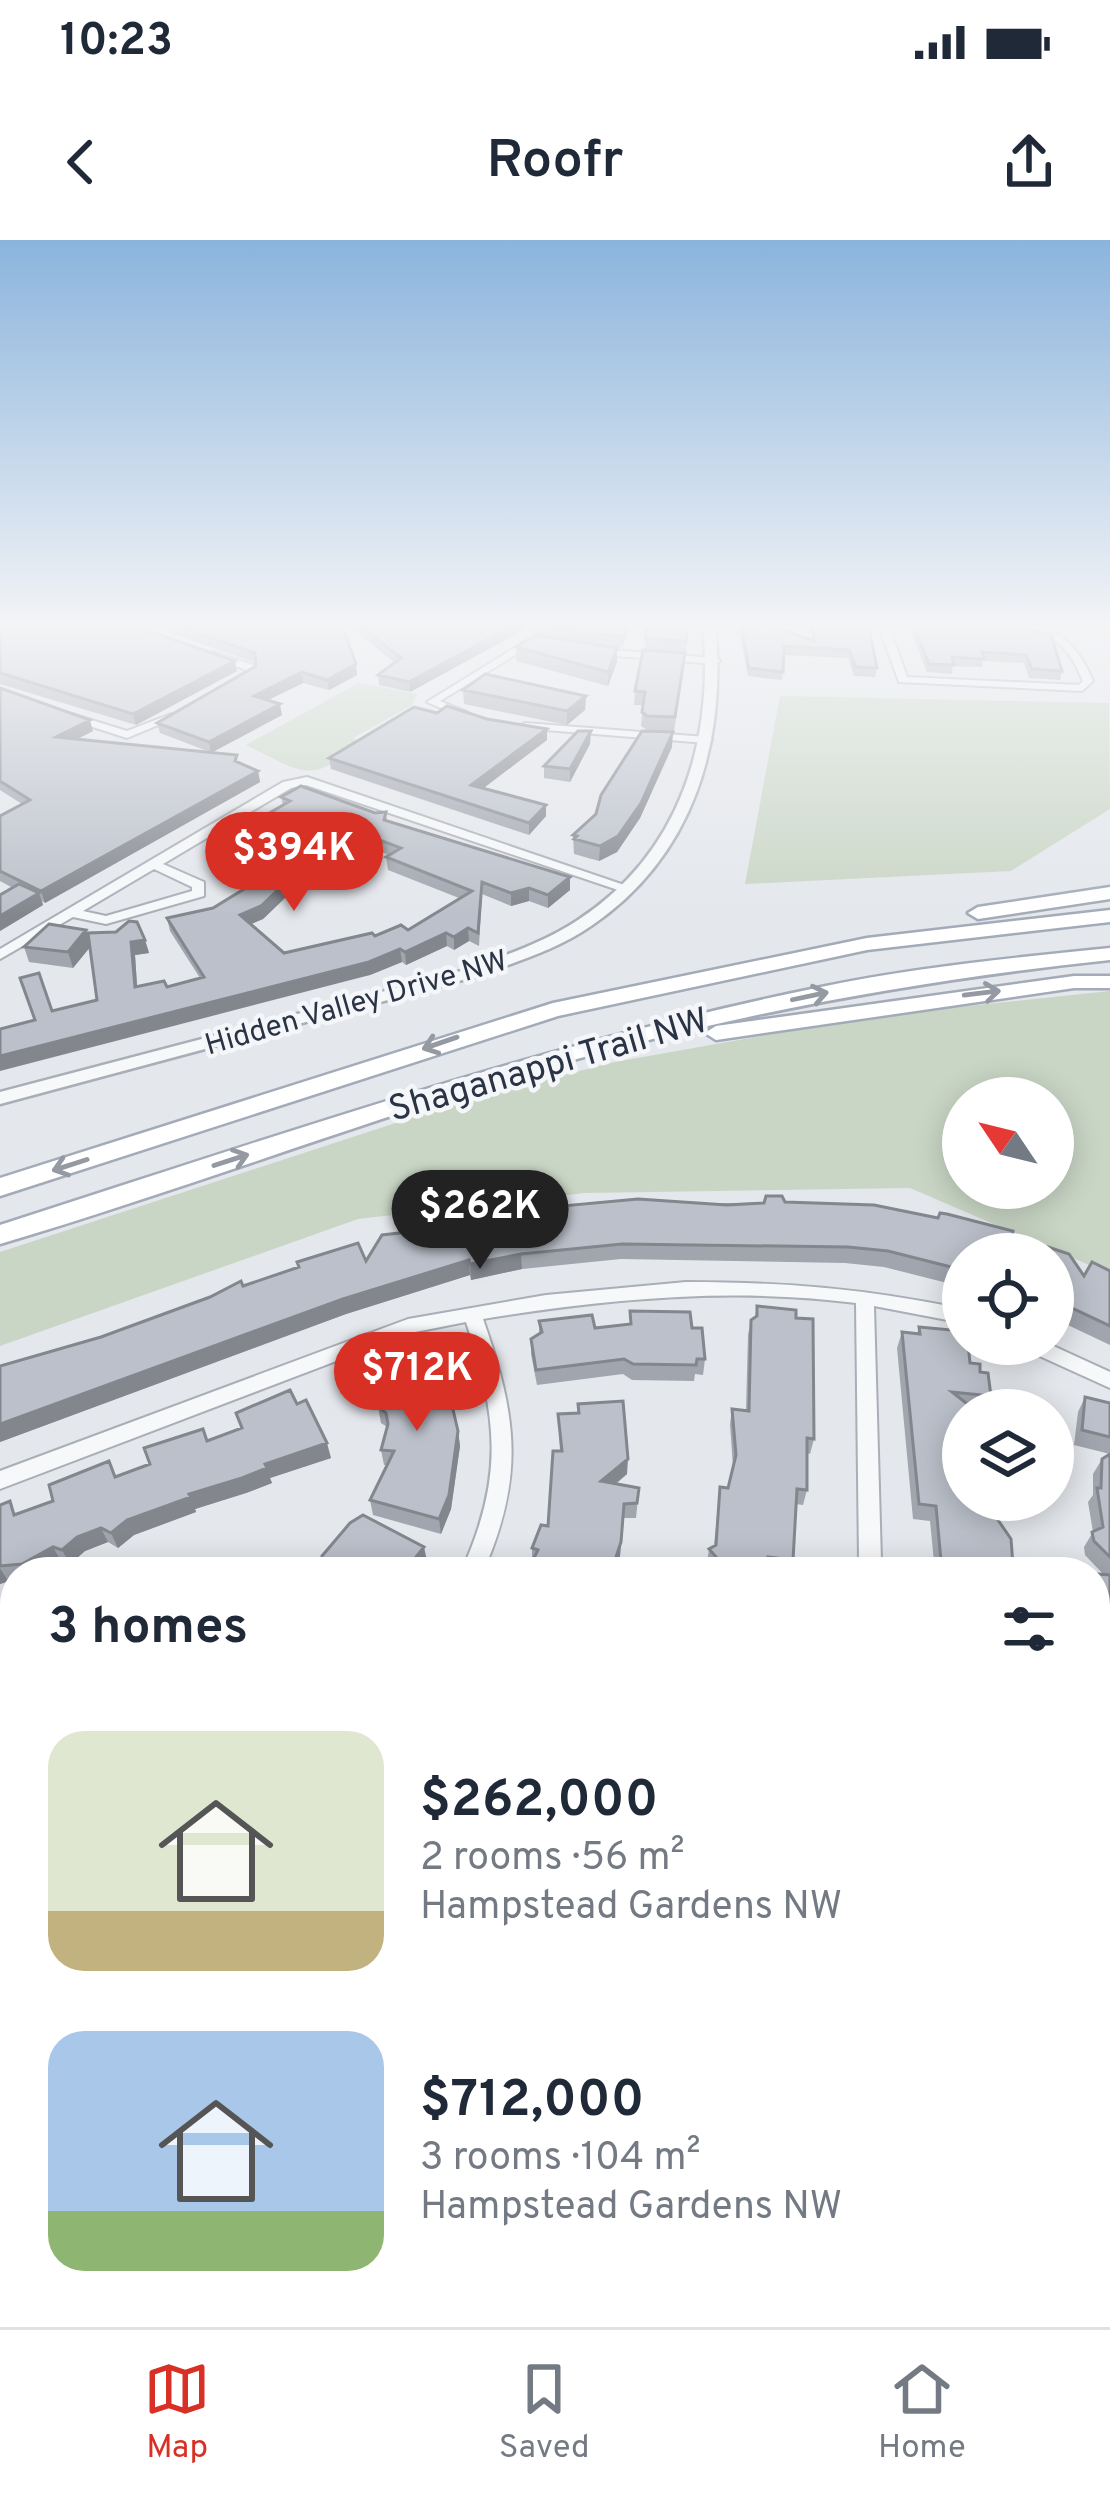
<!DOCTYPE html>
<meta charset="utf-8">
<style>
body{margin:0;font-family:Overpass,sans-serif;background:#f2f2f3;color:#1f2937;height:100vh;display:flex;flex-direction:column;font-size:45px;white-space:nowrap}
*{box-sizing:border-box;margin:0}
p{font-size:39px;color:#747a83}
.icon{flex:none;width:66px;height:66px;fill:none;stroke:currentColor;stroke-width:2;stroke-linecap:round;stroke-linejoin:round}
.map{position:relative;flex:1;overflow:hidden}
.side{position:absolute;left:0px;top:1317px;width:1110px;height:771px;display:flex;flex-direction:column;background:#fff;border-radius:48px 48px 0 0;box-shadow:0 6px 30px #0003}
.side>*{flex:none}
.needle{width:78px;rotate:305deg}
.controls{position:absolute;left:942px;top:837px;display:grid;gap:24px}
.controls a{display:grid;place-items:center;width:132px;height:132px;border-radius:50%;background:#fff;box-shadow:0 6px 30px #0003;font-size:60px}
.price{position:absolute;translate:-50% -102px;padding:0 27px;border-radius:42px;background:#d93025;color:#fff;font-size:39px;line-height:78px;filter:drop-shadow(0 3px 6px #0008)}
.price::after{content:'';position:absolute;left:50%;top:72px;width:36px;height:27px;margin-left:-18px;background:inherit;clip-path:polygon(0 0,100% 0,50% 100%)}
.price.current{background:#222;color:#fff}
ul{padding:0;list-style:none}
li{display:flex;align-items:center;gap:36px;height:300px;padding:0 48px}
li span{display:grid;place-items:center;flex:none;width:336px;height:240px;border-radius:36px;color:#555}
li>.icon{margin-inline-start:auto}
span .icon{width:144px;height:144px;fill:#fffc;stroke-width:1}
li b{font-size:51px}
h2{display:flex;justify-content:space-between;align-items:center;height:144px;padding:0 48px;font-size:51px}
.status{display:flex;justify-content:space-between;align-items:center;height:84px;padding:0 60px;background:#fff;direction:ltr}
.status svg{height:33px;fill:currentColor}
header{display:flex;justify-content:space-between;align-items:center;height:156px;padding:0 48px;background:#fff;font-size:54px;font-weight:600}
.tabs{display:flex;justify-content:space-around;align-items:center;height:168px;border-top:3px solid #e0e1e3;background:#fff;font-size:33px;color:#747a83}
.tabs a{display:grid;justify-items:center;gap:6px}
.tabs .current{color:#d93025}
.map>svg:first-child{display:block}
.built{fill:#d2d6de}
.green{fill:#c9d6c5;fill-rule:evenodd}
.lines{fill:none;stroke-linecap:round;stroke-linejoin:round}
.minor-casing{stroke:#a9aeb7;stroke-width:4}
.tertiary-casing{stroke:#a9aeb7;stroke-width:5}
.primary-casing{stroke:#a3abb8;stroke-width:5}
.minor{fill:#f7f8fa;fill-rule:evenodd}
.tertiary{fill:#f7f8fa;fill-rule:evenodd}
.primary{fill:#fff;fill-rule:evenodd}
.wall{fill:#a1a5ae;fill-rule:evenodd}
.shaded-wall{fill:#83868d}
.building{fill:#bbc0ca;stroke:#83868d;stroke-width:3;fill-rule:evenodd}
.oneway{stroke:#959aa2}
.labels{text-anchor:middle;stroke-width:9;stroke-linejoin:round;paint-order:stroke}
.far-street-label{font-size:30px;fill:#2b3445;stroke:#f4f6f9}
.street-label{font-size:36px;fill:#2b3445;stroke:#f4f6f9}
</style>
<div class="status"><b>10:23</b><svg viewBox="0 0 49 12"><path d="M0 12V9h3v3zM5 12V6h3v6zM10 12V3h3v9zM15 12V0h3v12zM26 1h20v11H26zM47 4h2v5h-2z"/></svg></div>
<header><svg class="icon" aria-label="back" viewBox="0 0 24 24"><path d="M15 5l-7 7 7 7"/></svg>Roofr<svg class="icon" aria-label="share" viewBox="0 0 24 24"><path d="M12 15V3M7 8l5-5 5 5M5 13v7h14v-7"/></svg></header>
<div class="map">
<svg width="1110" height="2087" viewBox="0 0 1110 2087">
<rect width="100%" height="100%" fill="#e4e7ec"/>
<!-- built -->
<path class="built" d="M1095 1817 1110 1822V2087H633L627 2073H1095Z"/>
<!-- green -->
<path class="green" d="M359 443 417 454 412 465 353 498 366 505C304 542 310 536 246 505Z
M780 456 1109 463 1110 569 1011 631 745 644Z
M1110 751V1034L910 948 585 953 358 979 0 1106V1012L466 860 615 822 873 776ZM963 858H1053V948H963Z
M1095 1392 1110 1394V1822L1095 1817Z"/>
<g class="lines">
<!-- minor casing -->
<g class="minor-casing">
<path id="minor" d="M878 384H888L907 437 1079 445 1083 441C1056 375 1030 404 980 384 1037 384 1069 383 1093 441L1082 451 899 442Z
M529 399 538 401 440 461 467 472V476H459L427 462Z
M596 409 715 418 720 421 715 424 592 414 591 412Z
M213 412 253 425 256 433 241 446H233V442L246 432 244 429 209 417 208 415Z
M72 474 127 491 171 474 180 476 127 498 68 479V475Z
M525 483 706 497 712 500 706 503 521 488 519 486Z
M307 537 633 648 621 651 306 545 291 548 163 624 204 642V656L106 684 73 677 0 719V709L283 542ZM154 629 192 647V651L106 676 83 671Z
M686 1042C784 1042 867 1049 963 1069V1083L874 1066 881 1321 878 1328 870 1331 862 1328 859 1321 856 1063C731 1047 607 1059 483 1079 517 1176 525 1236 483 1332H461C504 1238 498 1178 466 1082L410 1093 0 1249V1231L408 1079 546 1055Z
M1022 1104H1049L1110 1132V1148L1024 1109Z
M218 2073H262L258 2084 253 2087H208L213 2076Z"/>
</g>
<!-- tertiary casing -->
<g class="tertiary-casing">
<path id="tertiary" d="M703 384H715C727 502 694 616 591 686 558 709 518 721 481 735L0 864V852L469 729C506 715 545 702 578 680 681 613 714 501 703 384Z
M15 1583V1613L0 1614V1584Z
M15 1627V1657L0 1659V1629Z
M458 2073H494L499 2087H463Z
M537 2073H573L579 2087H543Z"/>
</g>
<!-- primary casing -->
<g class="primary-casing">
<path id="primary" d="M1110 647V659L978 679 968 673 978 667Z
M1110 670V682L867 710 558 776 0 956V938L553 763 867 698Z
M1110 708V720C921 740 738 773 555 825 368 879 186 949 0 1004V985C271 898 541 804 821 747 917 727 1013 718 1110 708Z
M1074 736H1110V748H1074L716 800 705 793 716 786Z"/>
</g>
<!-- minor -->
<use href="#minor" class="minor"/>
<!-- tertiary -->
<use href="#tertiary" class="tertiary"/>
<!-- primary -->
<use href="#primary" class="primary"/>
</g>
<!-- wall -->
<path class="wall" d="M0 384 237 431 136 485 0 444Z
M145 384H341L357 435 329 450 303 443 268 460 282 475 212 512 258 531 260 542 45 663 42 661 43 665 0 691V655L13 648 0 641V576L22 564 0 550V448L93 491 77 499 210 512 160 493 157 483 256 426V423Z
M347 384H630L622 407 531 394 527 388 410 452 379 445 378 435 395 423Z
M738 384H776L777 388 812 401 811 384H868L877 428 875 437 854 436 848 418 784 415 782 440 748 436Z
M908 384H996L1062 431 1060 440 1029 438 1024 423 983 421 982 427 953 426 952 434 927 432Z
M688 392 686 412 645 409V399Z
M516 407 617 408V422L608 446 516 421Z
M684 427 674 491 647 490 641 486 643 465H634L635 451Z
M463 450 586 456 585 470 567 485 464 464Z
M437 473 547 500 483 548 546 565V576L529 595 331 529 329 518Z
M590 504 570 542 544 538V526Z
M672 507 640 578 617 612 599 621 574 614 573 595Z
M281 557 375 573 386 572 387 581 570 650 548 668 529 661 511 666 482 654 479 706 469 701 454 710 447 706 406 725 402 722 370 735 35 780 52 771 97 760 90 707 73 728 29 722 24 707 86 690 88 698 145 700 149 713 135 715 137 746 167 747 200 738 170 691 167 678 213 668 249 646 252 638 249 634 219 616 216 604 283 565ZM329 593 346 600 351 595 363 605 389 615 386 617 388 630 459 658 408 690 284 713 251 684 263 679 288 655 284 627 305 620 303 610Z
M785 962 963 1014V1047L884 1027 845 1023 621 1019 522 1029 471 1040 470 1035 346 1074 0 1202V1126L101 1097 243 1046 366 1021 426 990 563 966Z
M1053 1014 1084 1036 1110 1031V1105L1053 1078Z
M757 1066 796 1078 814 1199 810 1214 807 1213V1250L803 1265 796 1264 793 1320 790 1332H715L707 1323 709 1309 714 1306 720 1247 728 1248 733 1227 730 1184 732 1169 746 1170 748 1095 751 1080 755 1077Z
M630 1071 692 1088 705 1119 703 1135 695 1134 694 1141 632 1140 623 1134 537 1145 531 1114V1099L539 1094V1081L595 1088 630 1084Z
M919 1087 970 1123 980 1132 991 1156 985 1170H963L1013 1325 1029 1332H935L930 1281 913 1279 897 1108 902 1092 917 1094Z
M379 1118H420L458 1191 460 1206 451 1269 441 1294 373 1275 370 1260 387 1225H384L381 1210 387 1187 381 1183 378 1167 385 1161V1156L377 1152 375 1137 381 1130Z
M1085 1157 1110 1163V1391L1096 1389 1095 1339 1098 1334 1104 1335 1085 1315 1084 1307 1093 1292 1088 1262 1093 1255V1234L1102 1219 1110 1214 1074 1205 1078 1172Z
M297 1164 331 1218 270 1238 272 1243 246 1253 195 1269 196 1272 134 1295 118 1308 108 1302 85 1311 70 1324 61 1321 41 1332H15V1340L0 1344V1265L18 1274 241 1189 236 1173Z
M578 1164 627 1234 616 1244 639 1248 636 1278H623L620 1316 532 1321V1308L548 1286 560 1211 558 1174 577 1173Z
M0 1440H15V1511L0 1512Z
M0 1705 2 1706 15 1705V1818L0 1820Z"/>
<!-- shaded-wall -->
<path class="shaded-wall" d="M516 384H527V388L410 452 409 442Z
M627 384H630L622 407V397Z
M617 408V422L608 446V432Z
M235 421 237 431 136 485 133 474Z
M356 424 357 435 329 450 327 440Z
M302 432 303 443 256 466 254 456Z
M586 456 585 470 567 485V471Z
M280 464 282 475 211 513 209 502Z
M90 480 93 491 59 508 56 497Z
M547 489V500L472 557 471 545Z
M591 491 590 504 570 542V529Z
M673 492 672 507 640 578 617 612 599 621 600 606Z
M258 531 260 542 45 663 41 651Z
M546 565V576L529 595V583Z
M327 581 329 593 303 610 305 620 278 630 276 617 294 601Z
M349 583 351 595 346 600 345 587Z
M284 627 288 655 263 679 242 688 240 675Z
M570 637V650L548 668V655Z
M529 648V661L511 666V653Z
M39 653 43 665 0 691V676Z
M468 688 469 701 454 710V697Z
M86 690 91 706 73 728 68 712Z
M446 693 447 706 406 725 405 712Z
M145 700 149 713 135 715 138 760 135 747 131 702Z
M400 709 402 722 370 735 0 831V816Z
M521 1014 522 1029 471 1040 470 1024Z
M469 1020 470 1035 346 1074 0 1202V1184L343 1059Z
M458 1191 460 1206 451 1269 441 1294 439 1279Z
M327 1203 331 1218 270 1238 272 1243 246 1253 195 1269 196 1272 134 1295 118 1308 111 1293 127 1280 189 1254 265 1224Z
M628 1219 627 1234 600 1256 601 1241Z
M101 1288 108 1302 85 1311 70 1324 62 1310 77 1297Z
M621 1302 620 1316 615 1332H611Z
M53 1307 61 1321 41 1332H27L22 1324Z
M424 1307 427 1321 418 1332H404Z
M0 1328 8 1341 0 1344Z
M15 2050V2073L6 2087H0V2073Z"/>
<!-- building -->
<path class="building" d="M0 384H129L235 421 133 474 0 433Z
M172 384H341L356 424 327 440 302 432 254 456 280 464 209 502 157 483 256 426 255 413Z
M358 384H516L409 442 378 435 401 418Z
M531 384H627L622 397Z
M648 384H686L687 401 645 399Z
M741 384H776L777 388 814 401 813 384H868L877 428 856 427 849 410 784 406 783 432 749 428Z
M913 384H996L1051 394 1062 431 1032 429 1026 415 982 412 984 419 952 417 954 425 929 424Z
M536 395 617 408 608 432 516 407Z
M643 410 685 413 675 477 647 476 642 472 645 452 635 451Z
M485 434 586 456 567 471 463 450Z
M0 448 90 480 56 497 237 515 235 521 258 531 41 651 0 631V576L30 560 0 541Z
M447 466 487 479 547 489 471 545 546 565 529 583 329 518 414 467 437 473Z
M578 491H591L570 529 544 526Z
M642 491 673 492 641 563 618 596 600 606 574 599 577 596 573 595 596 574 601 555Z
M301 546 375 573 386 572 384 580 570 637 548 655 529 648 511 653 482 642 478 693 468 688 454 697 446 693 405 712 400 709 369 722 0 816V789L35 780 20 738 39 733 52 771 97 760 88 693 116 692 129 681 137 682 145 700 131 702 135 747 164 741 167 747 204 737 167 678 213 668 249 646 255 632 246 621 216 604 290 561 281 557ZM327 581 345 587 349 583 361 593 401 608 386 617 472 651 408 690 401 685 375 696 372 693 284 713 240 675 261 666 286 642 284 627 276 617 303 607 294 601Z
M19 644 39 653 0 676V655Z
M49 684 86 690 68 712 24 707Z
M766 956H782L785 962 874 965 938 978 940 973 947 974 1013 991 1008 1014H963V1030L888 1011 848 1007 622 1004 521 1014 470 1024 469 1020 343 1059 0 1184V1126L101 1097 210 1057 241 1041 243 1046 299 1027 297 1022 358 1003 366 1021 382 995 426 990 450 983 449 978 456 975 561 958 563 966 638 959 727 965 764 963Z
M1048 1007 1069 1014 1084 1036 1092 1022 1110 1031V1086L1053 1059V1014H1044Z
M757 1066 796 1070V1078L813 1079 814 1199 807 1198V1250L797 1249 793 1320 768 1317 767 1332 717 1326V1318L709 1309 716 1305 720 1247 728 1248 736 1215 732 1169 749 1171 751 1080 757 1076Z
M630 1071 690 1072 692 1088H702L705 1119H697L696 1125 633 1124 624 1119 536 1130 531 1099 542 1092 539 1081 592 1075 595 1088 631 1084Z
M919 1087 963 1091V1104H968L970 1123 980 1124V1132L988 1133 991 1156 952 1152 975 1170H963V1260H994L998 1280 1011 1299 1013 1325 1029 1332H942L936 1266 919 1264 902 1092 920 1094Z
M417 1110 420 1118 440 1114 458 1191 449 1255 439 1279 370 1260 394 1211 381 1210 388 1184 386 1173 378 1167 385 1161 384 1141 375 1137 382 1128 379 1118Z
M290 1150 297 1164 306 1160 327 1203 265 1224 267 1228 242 1238 189 1254 191 1257 127 1280 111 1293 101 1288 77 1297 62 1310 53 1307 22 1324 0 1326V1265L10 1261 14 1275 53 1261 49 1245 109 1221 115 1237 150 1224 144 1208 203 1189 207 1201 242 1188 236 1173Z
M1085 1157 1110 1163V1197L1082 1190Z
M623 1161 628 1219 601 1241 639 1248 637 1263 624 1264 621 1302 611 1332H527L538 1310 532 1308 541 1285 548 1286 553 1211H562L558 1174 579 1173 578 1164Z
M1110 1214V1317L1094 1301 1092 1292 1103 1287 1097 1248H1101L1102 1219Z
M363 1275 424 1307 404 1332H316L323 1324 322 1316 350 1283Z
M1098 1334 1110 1335V1376L1105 1375Z
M0 1440H15V1498L0 1499Z
M15 1705V1811L9 1810 0 1811V1706Z
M4 1947 14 1955 15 1954V2050L0 2073V1953Z"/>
<!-- one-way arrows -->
<defs><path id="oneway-shaft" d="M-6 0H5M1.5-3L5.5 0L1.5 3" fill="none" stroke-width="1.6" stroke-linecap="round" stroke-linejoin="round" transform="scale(3)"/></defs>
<g class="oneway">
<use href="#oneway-shaft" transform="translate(982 753) rotate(-7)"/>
<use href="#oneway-shaft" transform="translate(810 756) rotate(-12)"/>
<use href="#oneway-shaft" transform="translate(440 803) rotate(161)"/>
<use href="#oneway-shaft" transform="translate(231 920) rotate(-18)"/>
<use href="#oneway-shaft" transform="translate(70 925) rotate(162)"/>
</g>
<!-- sky -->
<linearGradient id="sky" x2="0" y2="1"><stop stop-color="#8bb4dd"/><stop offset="0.57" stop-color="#f3f4f6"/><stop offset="1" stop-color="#f3f4f6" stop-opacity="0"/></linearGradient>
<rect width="1110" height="676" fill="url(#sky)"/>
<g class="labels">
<!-- far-street labels -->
<g class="far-street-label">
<text transform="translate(356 762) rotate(-16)" y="10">Hidden Valley Drive NW</text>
</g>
<!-- street labels -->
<g class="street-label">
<text transform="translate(548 823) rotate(-16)" y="13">Shaganappi Trail NW</text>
</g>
</g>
</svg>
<div class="controls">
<a><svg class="needle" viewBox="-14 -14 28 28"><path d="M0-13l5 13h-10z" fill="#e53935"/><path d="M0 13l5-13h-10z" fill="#747a83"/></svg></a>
<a><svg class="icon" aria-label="locate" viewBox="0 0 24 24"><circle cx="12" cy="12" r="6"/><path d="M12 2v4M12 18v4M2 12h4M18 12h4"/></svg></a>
<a><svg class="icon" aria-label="layers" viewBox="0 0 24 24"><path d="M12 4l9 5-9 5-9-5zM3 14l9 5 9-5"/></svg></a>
</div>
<b class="price" style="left:294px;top:674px">$394K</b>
<b class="price current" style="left:480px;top:1032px">$262K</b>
<b class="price" style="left:417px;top:1194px">$712K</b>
<section class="side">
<h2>3 homes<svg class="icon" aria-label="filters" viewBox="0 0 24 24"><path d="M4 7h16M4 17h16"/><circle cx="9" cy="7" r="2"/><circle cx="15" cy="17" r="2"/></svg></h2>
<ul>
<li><span style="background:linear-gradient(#dfe7d0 75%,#c2b280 0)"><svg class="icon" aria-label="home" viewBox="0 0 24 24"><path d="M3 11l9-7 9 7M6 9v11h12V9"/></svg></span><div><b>$262,000</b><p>2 rooms · 56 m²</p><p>Hampstead Gardens NW</p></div></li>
<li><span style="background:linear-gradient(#a9c7e8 75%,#8fb573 0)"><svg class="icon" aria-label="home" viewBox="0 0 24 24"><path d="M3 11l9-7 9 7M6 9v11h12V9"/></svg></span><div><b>$712,000</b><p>3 rooms · 104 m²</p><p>Hampstead Gardens NW</p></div></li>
</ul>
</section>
</div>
<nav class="tabs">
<a class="current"><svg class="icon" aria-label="map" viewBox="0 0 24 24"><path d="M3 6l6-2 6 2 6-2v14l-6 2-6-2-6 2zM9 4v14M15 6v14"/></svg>Map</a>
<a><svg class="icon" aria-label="saved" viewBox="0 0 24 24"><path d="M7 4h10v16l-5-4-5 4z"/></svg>Saved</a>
<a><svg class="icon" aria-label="home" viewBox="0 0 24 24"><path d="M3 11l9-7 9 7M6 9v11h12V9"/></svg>Home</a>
</nav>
